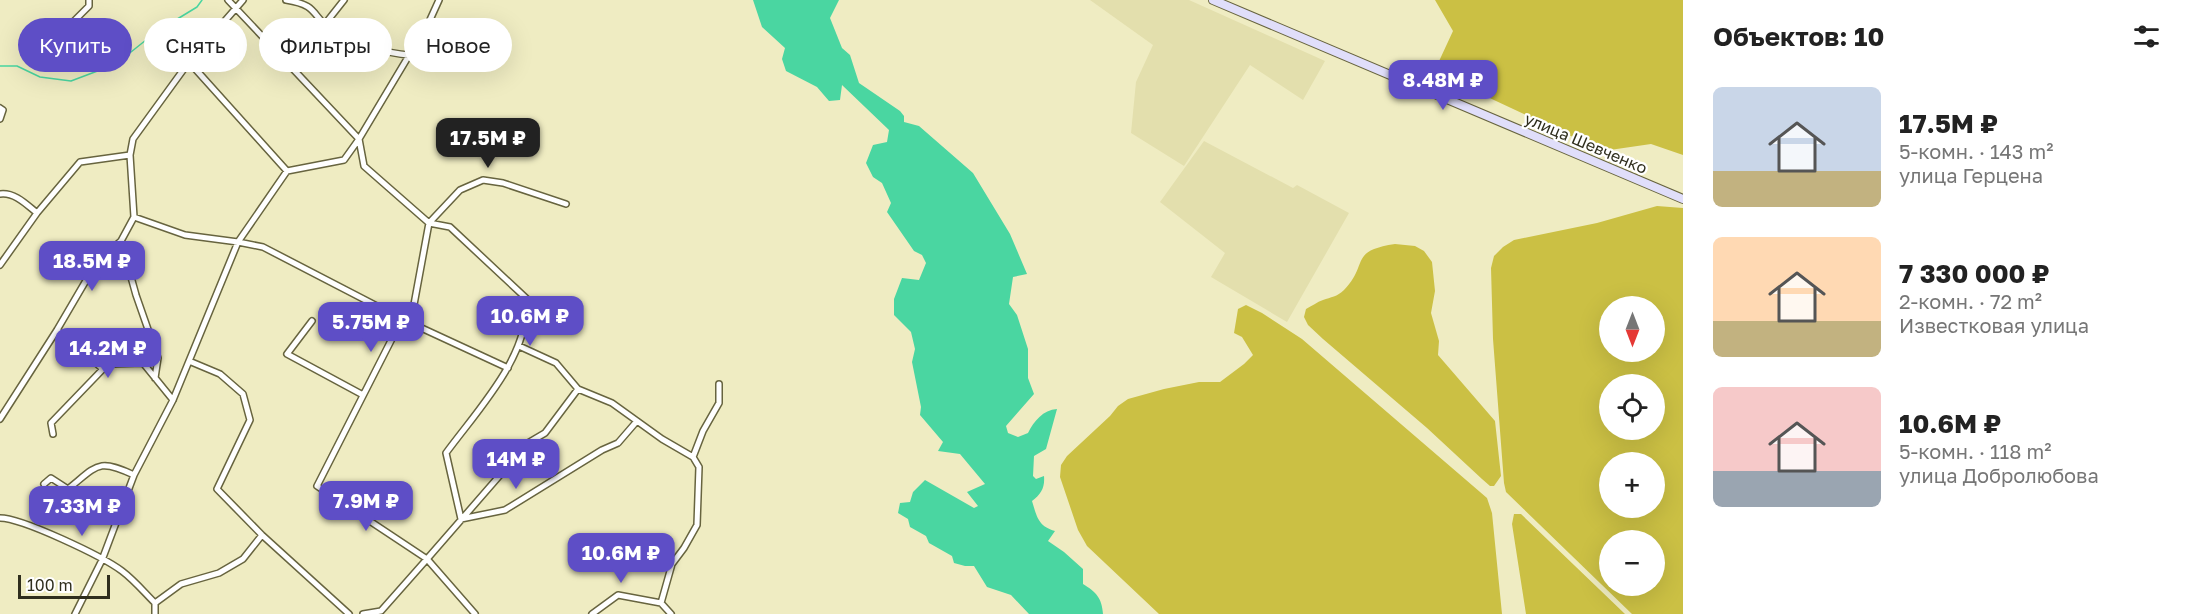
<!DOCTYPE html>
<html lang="ru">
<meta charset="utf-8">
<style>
body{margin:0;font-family:"Golos Text",sans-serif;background:#f6f6f6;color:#222;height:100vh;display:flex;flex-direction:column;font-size:22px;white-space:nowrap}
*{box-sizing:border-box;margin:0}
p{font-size:20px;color:#767676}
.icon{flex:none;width:33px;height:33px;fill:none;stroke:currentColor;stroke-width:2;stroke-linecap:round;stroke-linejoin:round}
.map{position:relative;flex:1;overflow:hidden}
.sheet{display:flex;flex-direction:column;background:#fff;width:510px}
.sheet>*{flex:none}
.hud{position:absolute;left:18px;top:18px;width:570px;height:54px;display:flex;gap:12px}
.needle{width:39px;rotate:180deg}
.controls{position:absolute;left:1599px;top:296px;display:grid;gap:12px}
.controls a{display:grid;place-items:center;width:66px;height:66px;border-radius:50%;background:#fff;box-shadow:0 6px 24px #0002;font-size:30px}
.scale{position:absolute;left:18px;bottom:15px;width:92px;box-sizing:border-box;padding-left:6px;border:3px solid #2f2e1d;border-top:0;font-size:16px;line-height:21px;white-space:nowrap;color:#2f2e1d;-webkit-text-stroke:4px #fff;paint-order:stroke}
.price{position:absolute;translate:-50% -51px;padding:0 14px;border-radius:12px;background:#5e4ec6;color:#fff;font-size:20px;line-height:39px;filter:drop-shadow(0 2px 3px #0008)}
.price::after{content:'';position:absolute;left:50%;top:36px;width:18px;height:14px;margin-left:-9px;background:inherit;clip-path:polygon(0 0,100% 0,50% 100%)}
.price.on{background:#222;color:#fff}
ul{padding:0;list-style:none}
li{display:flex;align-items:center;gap:18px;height:150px;padding:0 30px}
li span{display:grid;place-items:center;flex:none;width:168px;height:120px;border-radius:9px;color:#555}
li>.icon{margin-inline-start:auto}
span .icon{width:72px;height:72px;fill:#fffc;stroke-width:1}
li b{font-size:26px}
h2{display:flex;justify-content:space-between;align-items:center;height:72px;padding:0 30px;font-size:26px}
.pill{padding:0 21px;border-radius:27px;background:#fff;box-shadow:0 6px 24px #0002;font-size:21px;line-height:54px}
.pill.on{background:#5e4ec6;color:#fff}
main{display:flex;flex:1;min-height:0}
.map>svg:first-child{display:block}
.built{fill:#e3dfad}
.forest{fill:#cbc044;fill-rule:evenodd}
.water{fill:#4ad6a1}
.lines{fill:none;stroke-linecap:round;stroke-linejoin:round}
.stream{stroke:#4ad6a1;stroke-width:1.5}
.street-casing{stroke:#67643f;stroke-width:8}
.secondary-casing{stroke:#67643f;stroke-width:10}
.street{stroke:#fff;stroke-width:5}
.secondary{stroke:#e0defa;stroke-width:8}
.labels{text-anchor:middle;stroke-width:4.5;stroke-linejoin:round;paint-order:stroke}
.street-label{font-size:16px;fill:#2f2e1d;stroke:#fff}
</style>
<main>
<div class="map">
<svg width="1683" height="614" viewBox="0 0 1683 614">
<rect width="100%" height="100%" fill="#efecc2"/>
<!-- built -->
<path class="built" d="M1090 0H1189L1325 61 1303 100 1250 65 1184 166 1131 133 1136 82 1153 45Z
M1204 141 1293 188 1297 185 1349 213 1287 322 1211 277 1225 253 1160 202Z"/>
<!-- forest -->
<path class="forest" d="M1435 0H1683V155L1651 144 1603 151 1434 72 1453 31Z
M1657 206 1683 208V614H1632L1506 492 1504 483 1493 339 1491 268 1494 256 1503 247 1514 240 1597 223ZM1610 306H1654V351H1610ZM1610 384H1654V429H1610ZM1610 462H1654V507H1610ZM1610 540H1654V585H1610Z
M1395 244 1415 246 1424 251 1432 262 1435 291 1431 313 1439 341 1438 355 1495 421 1501 476 1494 486H1490L1482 479 1427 428 1323 339 1308 325 1304 317 1306 309C1312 306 1317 302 1323 300 1331 297 1337 297 1344 290 1369 265 1348 251 1395 244Z
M1246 305 1262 313 1302 339 1487 498 1492 513 1502 614H1159L1087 546 1078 530 1060 477 1061 465 1067 456 1110 416 1118 406 1128 399 1164 389 1199 382H1220L1244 364 1253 355 1242 337 1234 333 1238 309Z
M1514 514H1521L1625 614H1526L1512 524Z"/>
<!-- water -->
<path class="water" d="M753 0H839L830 18 842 48 850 55 859 83 900 111 904 116V122L919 126 973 173 1010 234 1027 274 1013 277 1009 304 1017 315 1028 349V378L1034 394 1006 426 1008 433 1018 437 1028 433C1034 421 1043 410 1057 409L1046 449 1034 456 1033 476 1036 479 1044 476C1045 488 1041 494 1032 501 1037 517 1038 526 1055 531L1048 541 1064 552 1083 569V584C1096 592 1102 598 1103 614H1029L1011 595 987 587 974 566H965L954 563 952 556 929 543 926 536 910 527 908 519 898 513 900 503 910 502 913 492 925 480 974 508 978 506 967 492 985 484 960 454 938 451 943 442 920 415 921 407 912 362 915 349 911 332 894 315V299L902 278 919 280 926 263 922 255 914 251 887 212 891 203 882 183 873 177 866 163 873 145 887 142 889 130 842 85 840 100 829 101 817 87 786 71 782 59 785 48 762 27Z"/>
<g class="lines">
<!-- stream -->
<path class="stream" d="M0 66H17L40 77 71 81 116 64 156 32 197 7 202 0"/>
<!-- street casing -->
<g class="street-casing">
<path id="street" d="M228 0 359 139 364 166 429 223
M286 0C318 5 311 14 331 31 344 42 391 54 409 55
M325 24 344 0
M57 38 89 6V0
M189 62 287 171
M0 108 3 110 0 119
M0 194C15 192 27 205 37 213
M134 217 185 235 238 242 263 247 402 319 508 368
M429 223 413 310 402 319 317 486 427 559 528 443 545 433 578 389
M429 223 450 227 527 299C529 357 479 408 446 453L461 519 505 510 602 450 618 443 637 421
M429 223 460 190 483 180 503 183 566 204
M121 241 136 295 158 358 155 378
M0 265 37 213 80 162 130 155 133 139 189 62 243 0
M312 321 287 354 363 395
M57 330 103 369 110 364 143 363 173 400
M519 346 556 363 578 389 612 403 662 439 693 457 699 467 697 525 684 548 672 564 661 603 671 614
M189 361 220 374 243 394 250 420 217 489 262 535 349 614
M0 419 57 330 98 260 121 241 134 217 130 155
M53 434 51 423 103 369
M693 457 703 431 719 403V384
M44 484 51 478 68 489C98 465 98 458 134 475
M0 518C22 518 102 556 122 571 134 580 144 592 155 603
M75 614 102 560 134 475 173 400 238 242 287 171 344 160 359 139 429 22 439 0
M155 614V603L181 584 219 573 243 559 262 535
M363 614 381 611 427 559 475 614
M592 614 618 595 661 603"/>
</g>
<!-- secondary casing -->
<g class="secondary-casing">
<path id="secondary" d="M1213 0 1683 199"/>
</g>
<!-- street -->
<use href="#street" class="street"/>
<!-- secondary -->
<use href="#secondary" class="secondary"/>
</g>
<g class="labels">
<!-- street labels -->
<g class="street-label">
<text transform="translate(1586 143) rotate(23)" y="6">улица Шевченко</text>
</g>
</g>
</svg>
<div class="controls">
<a><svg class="needle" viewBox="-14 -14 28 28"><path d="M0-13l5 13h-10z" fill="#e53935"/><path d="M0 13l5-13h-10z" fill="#767676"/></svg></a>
<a><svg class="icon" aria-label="locate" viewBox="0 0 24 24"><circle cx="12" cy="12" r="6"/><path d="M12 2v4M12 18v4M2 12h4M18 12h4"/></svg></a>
<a>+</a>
<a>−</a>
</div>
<div class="scale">100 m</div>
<b class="price" style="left:1443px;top:111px">8.48M ₽</b>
<b class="price on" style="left:488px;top:169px">17.5M ₽</b>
<b class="price" style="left:92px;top:292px">18.5M ₽</b>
<b class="price" style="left:530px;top:347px">10.6M ₽</b>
<b class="price" style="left:371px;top:353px">5.75M ₽</b>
<b class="price" style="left:108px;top:379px">14.2M ₽</b>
<b class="price" style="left:516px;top:490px">14M ₽</b>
<b class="price" style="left:366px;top:532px">7.9M ₽</b>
<b class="price" style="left:82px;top:537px">7.33M ₽</b>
<b class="price" style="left:621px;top:584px">10.6M ₽</b>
<div class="hud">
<a class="pill on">Купить</a>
<a class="pill">Снять</a>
<a class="pill">Фильтры</a>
<a class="pill">Новое</a>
</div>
</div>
<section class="sheet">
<h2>Объектов: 10<svg class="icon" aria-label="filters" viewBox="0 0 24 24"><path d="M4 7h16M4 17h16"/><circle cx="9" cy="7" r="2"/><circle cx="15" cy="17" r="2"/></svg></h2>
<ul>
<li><span style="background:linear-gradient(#c9d6e8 70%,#c2b280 0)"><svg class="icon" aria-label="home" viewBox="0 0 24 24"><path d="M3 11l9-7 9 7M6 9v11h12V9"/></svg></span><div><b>17.5M ₽</b><p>5-комн. · 143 m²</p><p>улица Герцена</p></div></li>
<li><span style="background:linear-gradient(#ffd9b3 70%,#c2b280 0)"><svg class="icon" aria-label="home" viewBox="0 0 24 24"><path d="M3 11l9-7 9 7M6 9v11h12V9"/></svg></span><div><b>7 330 000 ₽</b><p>2-комн. · 72 m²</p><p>Известковая улица</p></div></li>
<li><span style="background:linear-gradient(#f6c9c9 70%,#9aa5b1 0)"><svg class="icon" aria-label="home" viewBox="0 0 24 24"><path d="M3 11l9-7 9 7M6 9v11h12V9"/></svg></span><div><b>10.6M ₽</b><p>5-комн. · 118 m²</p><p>улица Добролюбова</p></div></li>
</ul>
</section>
</main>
